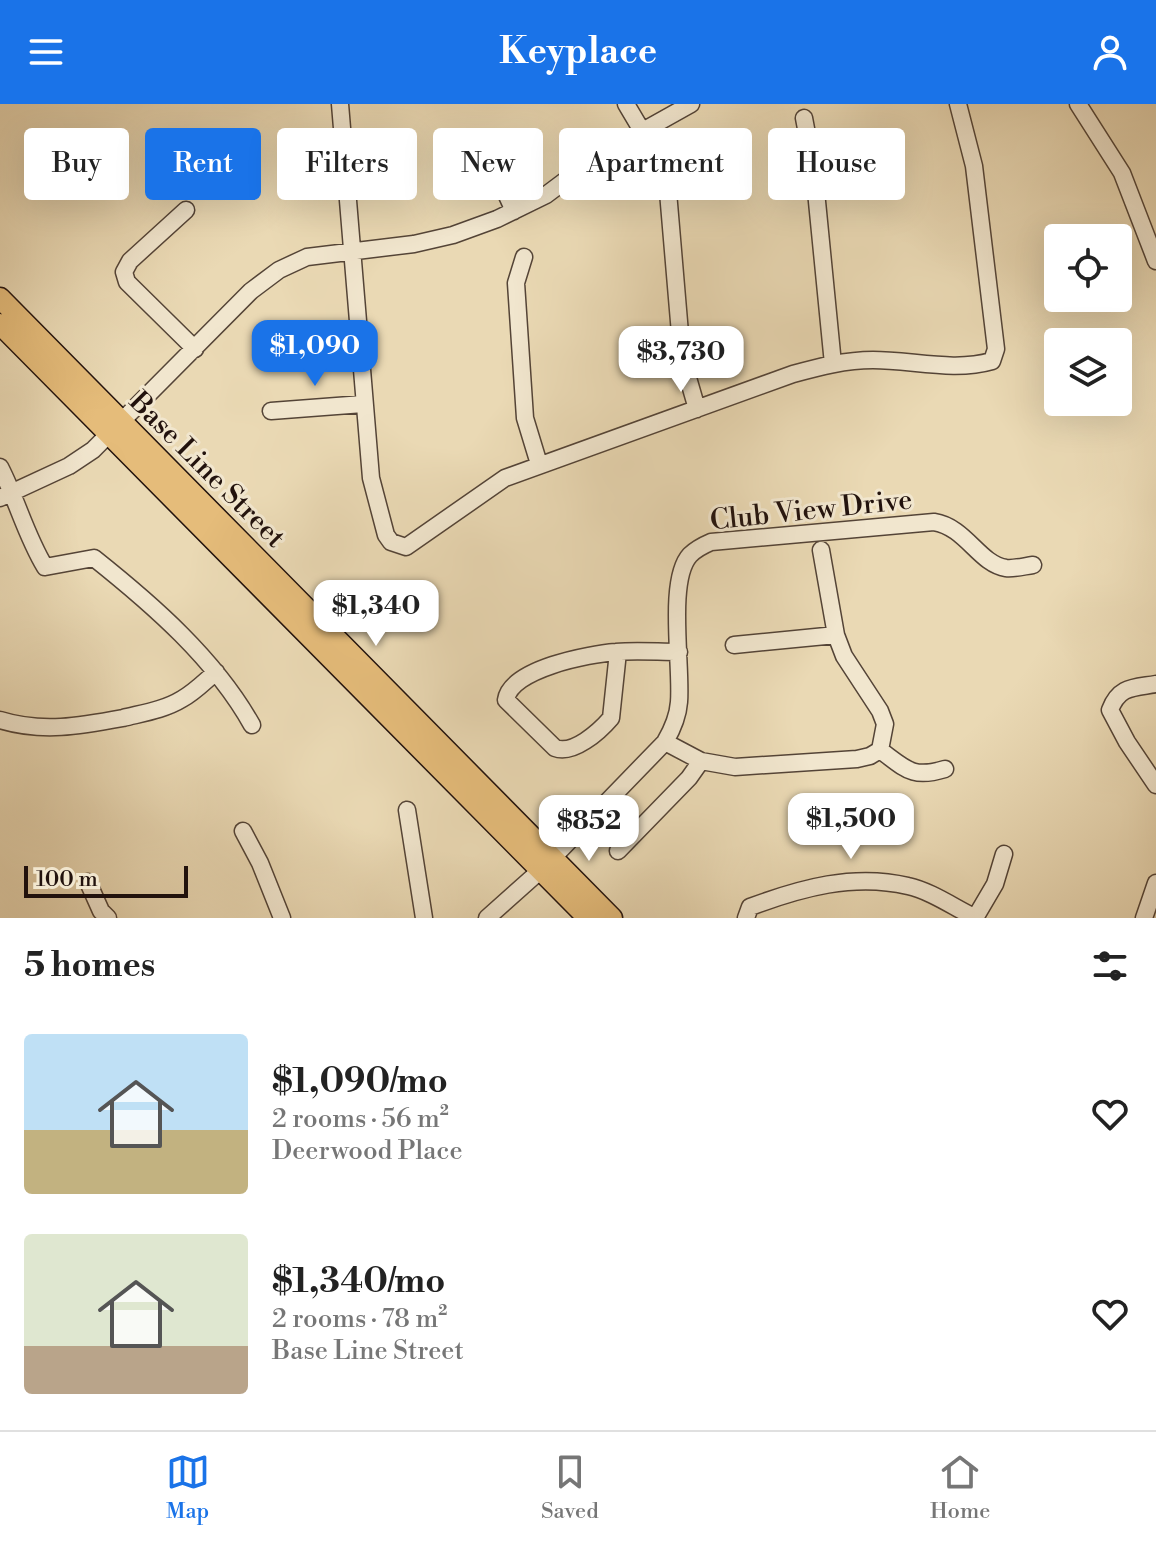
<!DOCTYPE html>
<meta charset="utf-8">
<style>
body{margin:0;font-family:"Libre Bodoni",serif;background:#f2f2f2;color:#222;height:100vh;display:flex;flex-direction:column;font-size:30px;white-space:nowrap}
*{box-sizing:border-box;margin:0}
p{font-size:26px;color:#767676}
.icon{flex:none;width:44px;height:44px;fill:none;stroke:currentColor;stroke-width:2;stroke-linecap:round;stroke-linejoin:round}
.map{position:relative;height:814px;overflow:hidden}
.sheet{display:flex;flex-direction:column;background:#fff;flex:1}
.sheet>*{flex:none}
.guide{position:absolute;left:24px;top:24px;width:1108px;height:72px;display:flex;gap:16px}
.controls{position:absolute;left:1044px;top:120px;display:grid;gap:16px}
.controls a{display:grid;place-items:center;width:88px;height:88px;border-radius:8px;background:#fff;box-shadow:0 8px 32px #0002;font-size:40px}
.scale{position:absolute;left:24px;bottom:20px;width:164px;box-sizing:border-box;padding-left:8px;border:4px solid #22120d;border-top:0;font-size:22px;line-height:28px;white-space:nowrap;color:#22120d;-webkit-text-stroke:6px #f1e6ce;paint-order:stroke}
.price{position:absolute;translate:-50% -68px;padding:0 18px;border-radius:16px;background:#fff;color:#222;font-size:26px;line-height:52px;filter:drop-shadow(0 2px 4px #0008)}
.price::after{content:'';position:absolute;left:50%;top:48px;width:24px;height:18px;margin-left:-12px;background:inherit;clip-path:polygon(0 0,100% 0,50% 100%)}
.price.current{background:#1a73e8;color:#fff}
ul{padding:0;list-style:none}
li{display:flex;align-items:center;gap:24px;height:200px;padding:0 24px}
li span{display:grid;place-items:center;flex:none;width:224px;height:160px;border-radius:8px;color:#555}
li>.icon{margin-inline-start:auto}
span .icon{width:96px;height:96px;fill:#fffc;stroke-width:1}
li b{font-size:34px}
h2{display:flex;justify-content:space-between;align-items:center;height:96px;padding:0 24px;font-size:34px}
.chip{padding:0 28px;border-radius:8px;background:#fff;box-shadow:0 8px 32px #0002;font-size:28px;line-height:72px}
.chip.current{background:#1a73e8;color:#fff}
header{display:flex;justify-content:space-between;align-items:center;height:104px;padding:0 24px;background:#1a73e8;color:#fff;font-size:36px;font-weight:700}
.menu{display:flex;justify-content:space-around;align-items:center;height:112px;border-top:2px solid #e0e0e0;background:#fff;font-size:22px;color:#767676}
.menu a{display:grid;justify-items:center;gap:4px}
.menu .current{color:#1a73e8}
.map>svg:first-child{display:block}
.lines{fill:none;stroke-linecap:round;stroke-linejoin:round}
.minor-casing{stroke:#544437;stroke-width:19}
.major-casing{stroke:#22120d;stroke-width:23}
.minor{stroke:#f1e6ce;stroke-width:16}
.major{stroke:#e5bc7a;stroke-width:20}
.labels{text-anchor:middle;stroke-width:6;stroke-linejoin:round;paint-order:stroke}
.street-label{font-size:28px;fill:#22120d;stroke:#f1e6ce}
</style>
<header><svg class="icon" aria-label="menu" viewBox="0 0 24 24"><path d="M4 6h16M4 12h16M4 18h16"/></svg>Keyplace<svg class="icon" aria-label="person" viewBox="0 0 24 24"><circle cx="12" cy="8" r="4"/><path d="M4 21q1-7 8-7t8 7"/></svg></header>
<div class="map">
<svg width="1156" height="814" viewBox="0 0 1156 814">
<rect width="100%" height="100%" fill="#ead9b4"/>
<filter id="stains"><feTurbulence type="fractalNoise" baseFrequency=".0025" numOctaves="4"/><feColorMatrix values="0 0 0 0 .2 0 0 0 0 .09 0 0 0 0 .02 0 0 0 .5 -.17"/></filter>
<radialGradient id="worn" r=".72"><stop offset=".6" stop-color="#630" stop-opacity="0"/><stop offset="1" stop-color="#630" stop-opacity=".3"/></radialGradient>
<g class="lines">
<!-- minor casing -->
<g class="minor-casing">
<path id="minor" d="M340 0 371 374 386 431 391 438 406 443 505 374 793 270C819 263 845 256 873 256 912 256 954 268 992 257L996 245 974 62 958 0
M626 0 658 54 667 76 682 253 697 305
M1078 0 1122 69 1156 157
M804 14 814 67 833 260
M503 83 514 107
M186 106 130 157 124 168 127 178 195 245
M524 153 516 179 525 314 539 360
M271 307 363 300
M0 363C17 396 26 432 45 463L94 454C153 501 215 555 252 621
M0 394 69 362 93 346 251 187 279 166 307 153 414 140 453 131 497 115 546 91 598 52 691 0
M734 541 836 531
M618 548 611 614C599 628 573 651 555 644L506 596C510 565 589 550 616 548 636 546 658 548 679 548
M1156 580C1133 584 1119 582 1110 606L1127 638 1156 681
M0 616C42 629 80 622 123 614 143 609 164 606 182 595 195 588 205 577 216 568
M665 638 701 657 735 663 857 655 870 652 880 646 885 620 880 607 844 552 836 531 821 446
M880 646C906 665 912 675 945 665
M407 706 424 814
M243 727 260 759 282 814
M618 747 689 674 701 657
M88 778 101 807 108 814
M487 814 542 765 665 638C672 626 678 612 679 598 682 562 667 476 690 451 696 445 704 441 711 438L934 418C966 423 979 460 1006 464 1014 465 1025 462 1033 461
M746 814 750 803C801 784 854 769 908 782 931 787 955 804 976 814
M975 814 995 780 1004 750
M1144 814 1156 779"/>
</g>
<!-- major casing -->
<g class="major-casing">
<path id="major" d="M0 194 612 814
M0 220 588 814"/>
</g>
<!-- minor -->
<use href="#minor" class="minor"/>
<!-- major -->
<use href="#major" class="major"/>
</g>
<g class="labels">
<!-- street labels -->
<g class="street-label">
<text transform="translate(208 365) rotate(45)" y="10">Base Line Street</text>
<text transform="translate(811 405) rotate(-6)" y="10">Club View Drive</text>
</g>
</g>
<rect width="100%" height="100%" filter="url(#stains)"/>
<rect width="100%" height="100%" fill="url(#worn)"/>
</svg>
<div class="controls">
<a><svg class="icon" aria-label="locate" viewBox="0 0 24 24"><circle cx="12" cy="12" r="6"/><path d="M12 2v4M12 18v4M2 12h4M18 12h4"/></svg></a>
<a><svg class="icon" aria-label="layers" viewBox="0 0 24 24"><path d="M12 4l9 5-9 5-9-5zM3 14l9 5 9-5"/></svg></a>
</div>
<div class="scale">100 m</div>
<b class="price current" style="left:315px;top:284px">$1,090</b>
<b class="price" style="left:681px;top:290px">$3,730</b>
<b class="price" style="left:376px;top:544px">$1,340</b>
<b class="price" style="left:851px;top:757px">$1,500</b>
<b class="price" style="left:589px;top:759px">$852</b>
<div class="guide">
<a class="chip">Buy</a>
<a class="chip current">Rent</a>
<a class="chip">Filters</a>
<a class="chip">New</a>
<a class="chip">Apartment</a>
<a class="chip">House</a>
</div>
</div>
<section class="sheet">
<h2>5 homes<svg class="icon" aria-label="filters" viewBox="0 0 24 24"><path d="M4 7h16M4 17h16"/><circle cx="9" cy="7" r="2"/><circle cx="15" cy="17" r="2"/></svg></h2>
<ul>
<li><span style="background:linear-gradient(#bfe0f5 60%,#c2b280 0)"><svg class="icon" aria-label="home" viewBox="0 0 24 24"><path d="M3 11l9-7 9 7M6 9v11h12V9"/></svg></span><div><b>$1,090/mo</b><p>2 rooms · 56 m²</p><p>Deerwood Place</p></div><svg class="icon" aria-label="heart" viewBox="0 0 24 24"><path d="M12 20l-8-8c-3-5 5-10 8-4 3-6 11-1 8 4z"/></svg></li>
<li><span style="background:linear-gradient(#dfe7d0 70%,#b9a48a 0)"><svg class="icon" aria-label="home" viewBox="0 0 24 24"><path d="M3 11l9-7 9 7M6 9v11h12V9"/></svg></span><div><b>$1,340/mo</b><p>2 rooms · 78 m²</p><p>Base Line Street</p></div><svg class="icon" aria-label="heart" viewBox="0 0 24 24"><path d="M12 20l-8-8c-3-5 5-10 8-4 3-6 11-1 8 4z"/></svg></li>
</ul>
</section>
<nav class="menu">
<a class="current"><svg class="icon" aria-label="map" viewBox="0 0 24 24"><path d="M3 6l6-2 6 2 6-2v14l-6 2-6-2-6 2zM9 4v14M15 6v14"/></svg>Map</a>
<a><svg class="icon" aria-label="saved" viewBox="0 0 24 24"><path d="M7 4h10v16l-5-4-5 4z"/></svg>Saved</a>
<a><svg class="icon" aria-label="home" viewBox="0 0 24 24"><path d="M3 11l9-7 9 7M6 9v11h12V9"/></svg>Home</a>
</nav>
